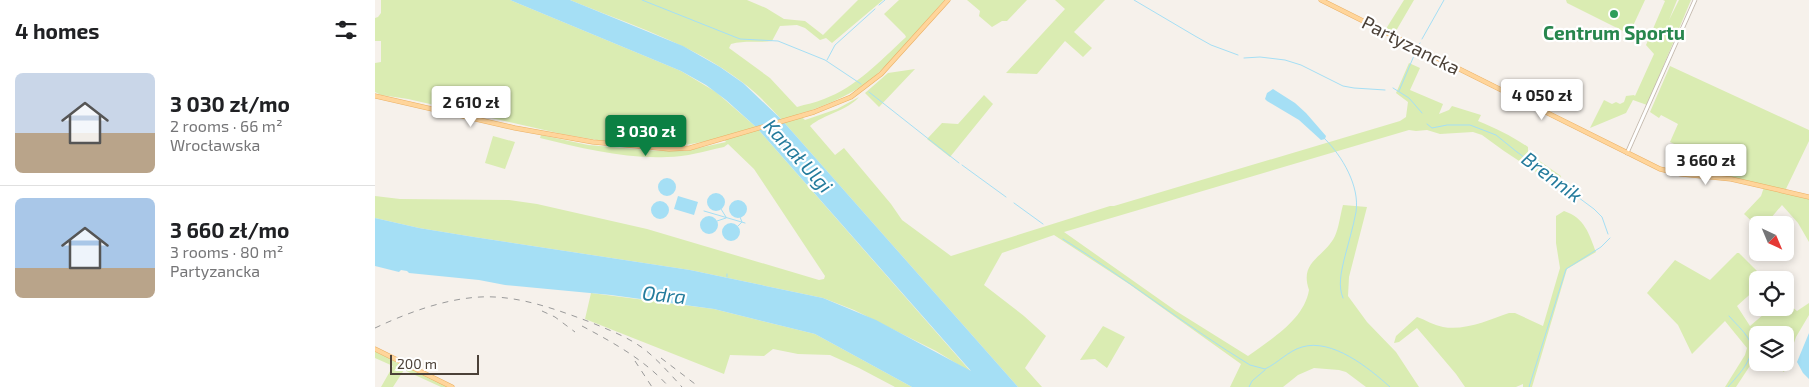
<!DOCTYPE html>
<meta charset="utf-8">
<style>
body{margin:0;font-family:"Exo 2",sans-serif;background:#f2f2f2;color:#202124;height:100vh;display:flex;flex-direction:column;font-size:19px;white-space:nowrap}
*{box-sizing:border-box;margin:0}
p{font-size:16px;color:#757577}
.icon{flex:none;width:28px;height:28px;fill:none;stroke:currentColor;stroke-width:2;stroke-linecap:round;stroke-linejoin:round}
.map{position:relative;flex:1;overflow:hidden}
.drawer{display:flex;flex-direction:column;background:#fff;width:375px}
.drawer>*{flex:none}
.needle{width:32px;rotate:136deg}
.controls{position:absolute;left:1374px;top:216px;display:grid;gap:10px}
.controls a{display:grid;place-items:center;width:45px;height:45px;border-radius:8px;background:#fff;box-shadow:0 2px 8px #0003;font-size:25px}
.scale{position:absolute;left:15px;bottom:12px;width:89px;box-sizing:border-box;padding-left:5px;border:2px solid #4b4138;border-top:0;font-size:14px;line-height:18px;white-space:nowrap;color:#4b4138;-webkit-text-stroke:4px #fff;paint-order:stroke}
.price{position:absolute;translate:-50% -42px;padding:0 11px;border-radius:5px;background:#fff;color:#222;font-size:16px;line-height:32px;filter:drop-shadow(0 1px 2px #0008)}
.price::after{content:'';position:absolute;left:50%;top:30px;width:15px;height:11px;margin-left:-8px;background:inherit;clip-path:polygon(0 0,100% 0,50% 100%)}
.price.selected{background:#0b8043;color:#fff}
ul{padding:0;list-style:none}
li{display:flex;align-items:center;gap:15px;height:125px;padding:0 15px}
li+li{border-top:1px solid #e0e0e0}
li span{display:grid;place-items:center;flex:none;width:140px;height:100px;border-radius:8px;color:#555}
li>.icon{margin-inline-start:auto}
span .icon{width:60px;height:60px;fill:#fffc;stroke-width:1}
li b{font-size:21px}
h2{display:flex;justify-content:space-between;align-items:center;height:60px;padding:0 15px;font-size:21px}
main{display:flex;flex:1;min-height:0}
.map>svg:first-child{display:block}
.green{fill:#daecb2}
.water{fill:#a5dff5}
.lines{fill:none;stroke-linecap:round;stroke-linejoin:round}
.stream{stroke:#a5dff5;stroke-width:1}
.minor-casing{stroke:#c3b8ac;stroke-width:4.5}
.major-casing{stroke:#ebb064;stroke-width:5}
.minor{stroke:#fff;stroke-width:3}
.major{stroke:#ffd59b;stroke-width:4}
.rail{stroke:#9a9a9a;stroke-width:1;stroke-dasharray:6 6;stroke-linecap:butt}
.leisure-dot{fill:#2e9e5b;stroke:#fff;stroke-width:2}
.labels{text-anchor:middle;stroke-width:4.5;stroke-linejoin:round;paint-order:stroke}
.leisure-label{font-size:19px;font-weight:bold;fill:#27864d;stroke:#fff}
.street-label{font-size:19px;fill:#4b4138;stroke:#fff}
.water-label{font-size:20px;font-style:italic;fill:#247b9c;stroke:#fff}
</style>
<main>
<section class="drawer">
<h2>4 homes<svg class="icon" aria-label="filters" viewBox="0 0 24 24"><path d="M4 7h16M4 17h16"/><circle cx="9" cy="7" r="2"/><circle cx="15" cy="17" r="2"/></svg></h2>
<ul>
<li><span style="background:linear-gradient(#c9d6e8 60%,#b9a48a 0)"><svg class="icon" aria-label="home" viewBox="0 0 24 24"><path d="M3 11l9-7 9 7M6 9v11h12V9"/></svg></span><div><b>3 030 zł/mo</b><p>2 rooms · 66 m²</p><p>Wrocławska</p></div></li>
<li><span style="background:linear-gradient(#a9c7e8 70%,#b9a48a 0)"><svg class="icon" aria-label="home" viewBox="0 0 24 24"><path d="M3 11l9-7 9 7M6 9v11h12V9"/></svg></span><div><b>3 660 zł/mo</b><p>3 rooms · 80 m²</p><p>Partyzancka</p></div></li>
</ul>
</section>
<div class="map">
<svg width="1434" height="387" viewBox="0 0 1434 387">
<rect width="100%" height="100%" fill="#f6f1eb"/>
<!-- green -->
<path class="green" d="M6 0H135L306 71 341 92 381 127 597 373 561 351 479 310 448 298 315 270 99 237 44 228 0 218V196L25 199 134 200 162 204 272 229 444 280 449 279 450 276 379 169 353 144 349 147C330 151 311 157 292 157 249 159 207 148 165 138L166 135 213 145 284 151H310L351 142 348 138 300 147 228 141 187 134 33 99 6 95 0 92V63L6 62V41H0V18L3 17 6 13Z
M195 0H372L391 8 409 19 430 21 448 35 483 0H508L457 43 451 38 445 40 430 28 422 25 405 26 397 41C383 43 370 40 356 44L354 48 395 78 422 107C431 104 440 103 449 99 481 87 505 61 530 38L531 37 530 35 509 14 524 0H570C545 27 518 63 490 84 473 96 443 109 423 114L430 120 462 109 484 97C472 111 449 114 435 126L460 155 469 148 516 204 527 220 576 256 735 206H739L1025 121 1031 117 1033 102 1021 93 1034 63 1045 68 1035 90 1068 104 1064 114 1074 110 1077 106 1106 115 1103 121C1120 128 1137 136 1153 147V153L1186 176 1181 185 1129 151 1107 135 1098 132 1065 134 1052 130 1041 131 1034 130 689 232 801 311 873 356C896 339 929 320 934 290 924 261 949 258 960 236 964 227 965 216 968 205L992 207 974 277 973 296 992 322 1021 352 1044 387H991L971 372 964 370 939 368 923 375 908 387H855L866 364 754 284 679 235 627 253 609 285 649 316 671 336 650 368 667 387H643L406 119C394 106 382 93 367 82 316 43 253 24 195 0Z
M592 0H652L632 21H627L617 27 604 16 605 11Z
M680 0H730L699 32 717 48 708 57 690 41 662 74 631 73 690 9Z
M1029 0H1039L1018 36 1009 32Z
M1191 0H1270L1257 28 1253 26 1250 32 1192 3Z
M1288 0H1302L1294 20 1304 0H1316L1272 105 1258 100 1251 113 1215 128 1229 100 1237 104 1241 102 1245 104 1249 102 1251 96 1259 95 1260 96 1279 54 1271 45 1290 1Z
M1295 66 1434 130V141L1410 191 1434 197V242L1423 223 1407 205 1390 225H1382V226L1369 214 1386 196 1389 187 1356 179 1295 172 1301 159 1324 170 1330 158 1295 142 1303 124 1286 115 1284 118 1275 112Z
M540 69 504 107 490 93 513 73Z
M609 95 618 104 575 157 552 139 567 123 583 124Z
M118 136 140 142 130 169 110 163Z
M1189 211C1210 218 1214 234 1221 252L1192 269 1157 387H1148V384L1141 387H1090L1081 374 1042 328 1024 342 1019 343 1021 336 1042 317C1051 320 1058 325 1068 327 1090 331 1114 320 1134 313H1140L1168 326 1185 268 1181 243V216Z
M1362 253H1364L1391 280H1382V288L1362 306 1375 326 1396 308H1410V301L1422 311 1434 303V315L1421 337 1409 372 1395 363 1410 362V335H1382V355L1361 387H1350L1370 355 1372 348 1350 321 1317 354 1303 325 1272 293 1300 260 1335 280Z
M216 293 339 309 440 334 537 387H520L484 368 455 355 423 354 398 349 389 356 355 355 349 374 210 319Z
M728 326 750 337 732 368 720 359 705 360Z
M0 349 77 387H66L29 370 18 387H6L18 366 0 358Z"/>
<!-- water -->
<path class="water" d="M135 0H195L308 46 345 67 368 83 406 119 643 387H537L440 334 339 309 236 295 130 285 104 280 34 273 32 271 26 270 24 272 0 266V218L44 228 99 237 315 270 448 298 501 320 596 371 381 127 351 100 331 85 306 71Z
M898 89 920 103 931 113 951 136 950 139 946 140 924 120 892 101 890 99 892 93Z
M283 187a9 9 0 1 1 18 0a9 9 0 1 1-18 0Z
M332 202a9 9 0 1 1 18 0a9 9 0 1 1-18 0Z
M303 196 323 202 319 215 299 209Z
M354 209a9 9 0 1 1 18 0a9 9 0 1 1-18 0Z
M276 210a9 9 0 1 1 18 0a9 9 0 1 1-18 0Z
M325 225a9 9 0 1 1 18 0a9 9 0 1 1-18 0Z
M347 232a9 9 0 1 1 18 0a9 9 0 1 1-18 0Z
M1434 333V379L1428 373 1422 362Z"/>
<g class="lines">
<!-- stream -->
<path class="stream" d="M267 0 365 39 403 41 450 60 486 84
M759 0 820 36 836 45 863 55
M504 5 510 0
M1047 39 1069 0
M1043 46 1045 43
M869 58 885 57 910 60 926 65 968 86 979 88 1010 90
M452 60 460 45 500 9
M1018 88 1034 98 1047 113
M1024 91 1041 51
M494 92 584 163
M1052 124 1057 128 1072 125H1095L1121 135 1142 152 1219 209 1227 217 1233 234
M950 139C967 156 985 186 981 212 978 228 973 244 969 260 966 273 963 286 968 298
M587 165 631 197
M639 203 668 224
M346 209 351 217
M329 211 370 223
M342 221 351 218
M363 226 367 222 365 217
M688 239C752 279 811 326 875 365L890 369C903 363 913 351 927 347 957 338 994 368 1015 387
M352 277V274
M874 387 877 381 890 370
M1154 387 1191 269 1226 247 1235 238
M1353 387C1364 374 1384 355 1373 338 1368 330 1360 323 1354 316"/>
<!-- minor casing -->
<g class="minor-casing">
<path id="minor" d="M1252 153 1320 0"/>
</g>
<!-- major casing -->
<g class="major-casing">
<path id="major" d="M946 0 1285 169 1306 174 1356 179 1434 197
M0 96 140 128 218 142 294 149 315 148 439 112 476 97 506 74 573 0
M0 349 77 387"/>
</g>
<!-- minor -->
<use href="#minor" class="minor"/>
<!-- major -->
<use href="#major" class="major"/>
<!-- rail -->
<path class="rail" d="M167 311 180 317 200 332
M207 326C239 343 270 360 294 387
M0 328C32 313 69 299 105 297 143 295 180 309 215 322 234 330 253 337 269 349 283 360 295 374 307 387
M286 358 324 387
M260 361 277 387"/>
</g>
<!-- markers -->
<circle class="leisure-dot" cx="1239" cy="14" r="5"/>
<g class="labels">
<!-- leisure labels -->
<g class="leisure-label">
<text x="1239" y="40">Centrum Sportu</text>
</g>
<!-- street labels -->
<g class="street-label">
<text transform="translate(1036 45) rotate(27)" y="7">Partyzancka</text>
</g>
<!-- water labels -->
<g class="water-label">
<text transform="translate(423 156) rotate(48)" y="7">Kanał Ulgi</text>
<text transform="translate(1177 177) rotate(37)" y="7">Brennik</text>
<text transform="translate(289 295) rotate(6)" y="7">Odra</text>
</g>
</g>
</svg>
<div class="controls">
<a><svg class="needle" viewBox="-14 -14 28 28"><path d="M0-13l5 13h-10z" fill="#e53935"/><path d="M0 13l5-13h-10z" fill="#757577"/></svg></a>
<a><svg class="icon" aria-label="locate" viewBox="0 0 24 24"><circle cx="12" cy="12" r="6"/><path d="M12 2v4M12 18v4M2 12h4M18 12h4"/></svg></a>
<a><svg class="icon" aria-label="layers" viewBox="0 0 24 24"><path d="M12 4l9 5-9 5-9-5zM3 14l9 5 9-5"/></svg></a>
</div>
<div class="scale">200 m</div>
<b class="price" style="left:1167px;top:121px">4 050 zł</b>
<b class="price" style="left:96px;top:128px">2 610 zł</b>
<b class="price selected" style="left:271px;top:157px">3 030 zł</b>
<b class="price" style="left:1331px;top:186px">3 660 zł</b>
</div>
</main>
